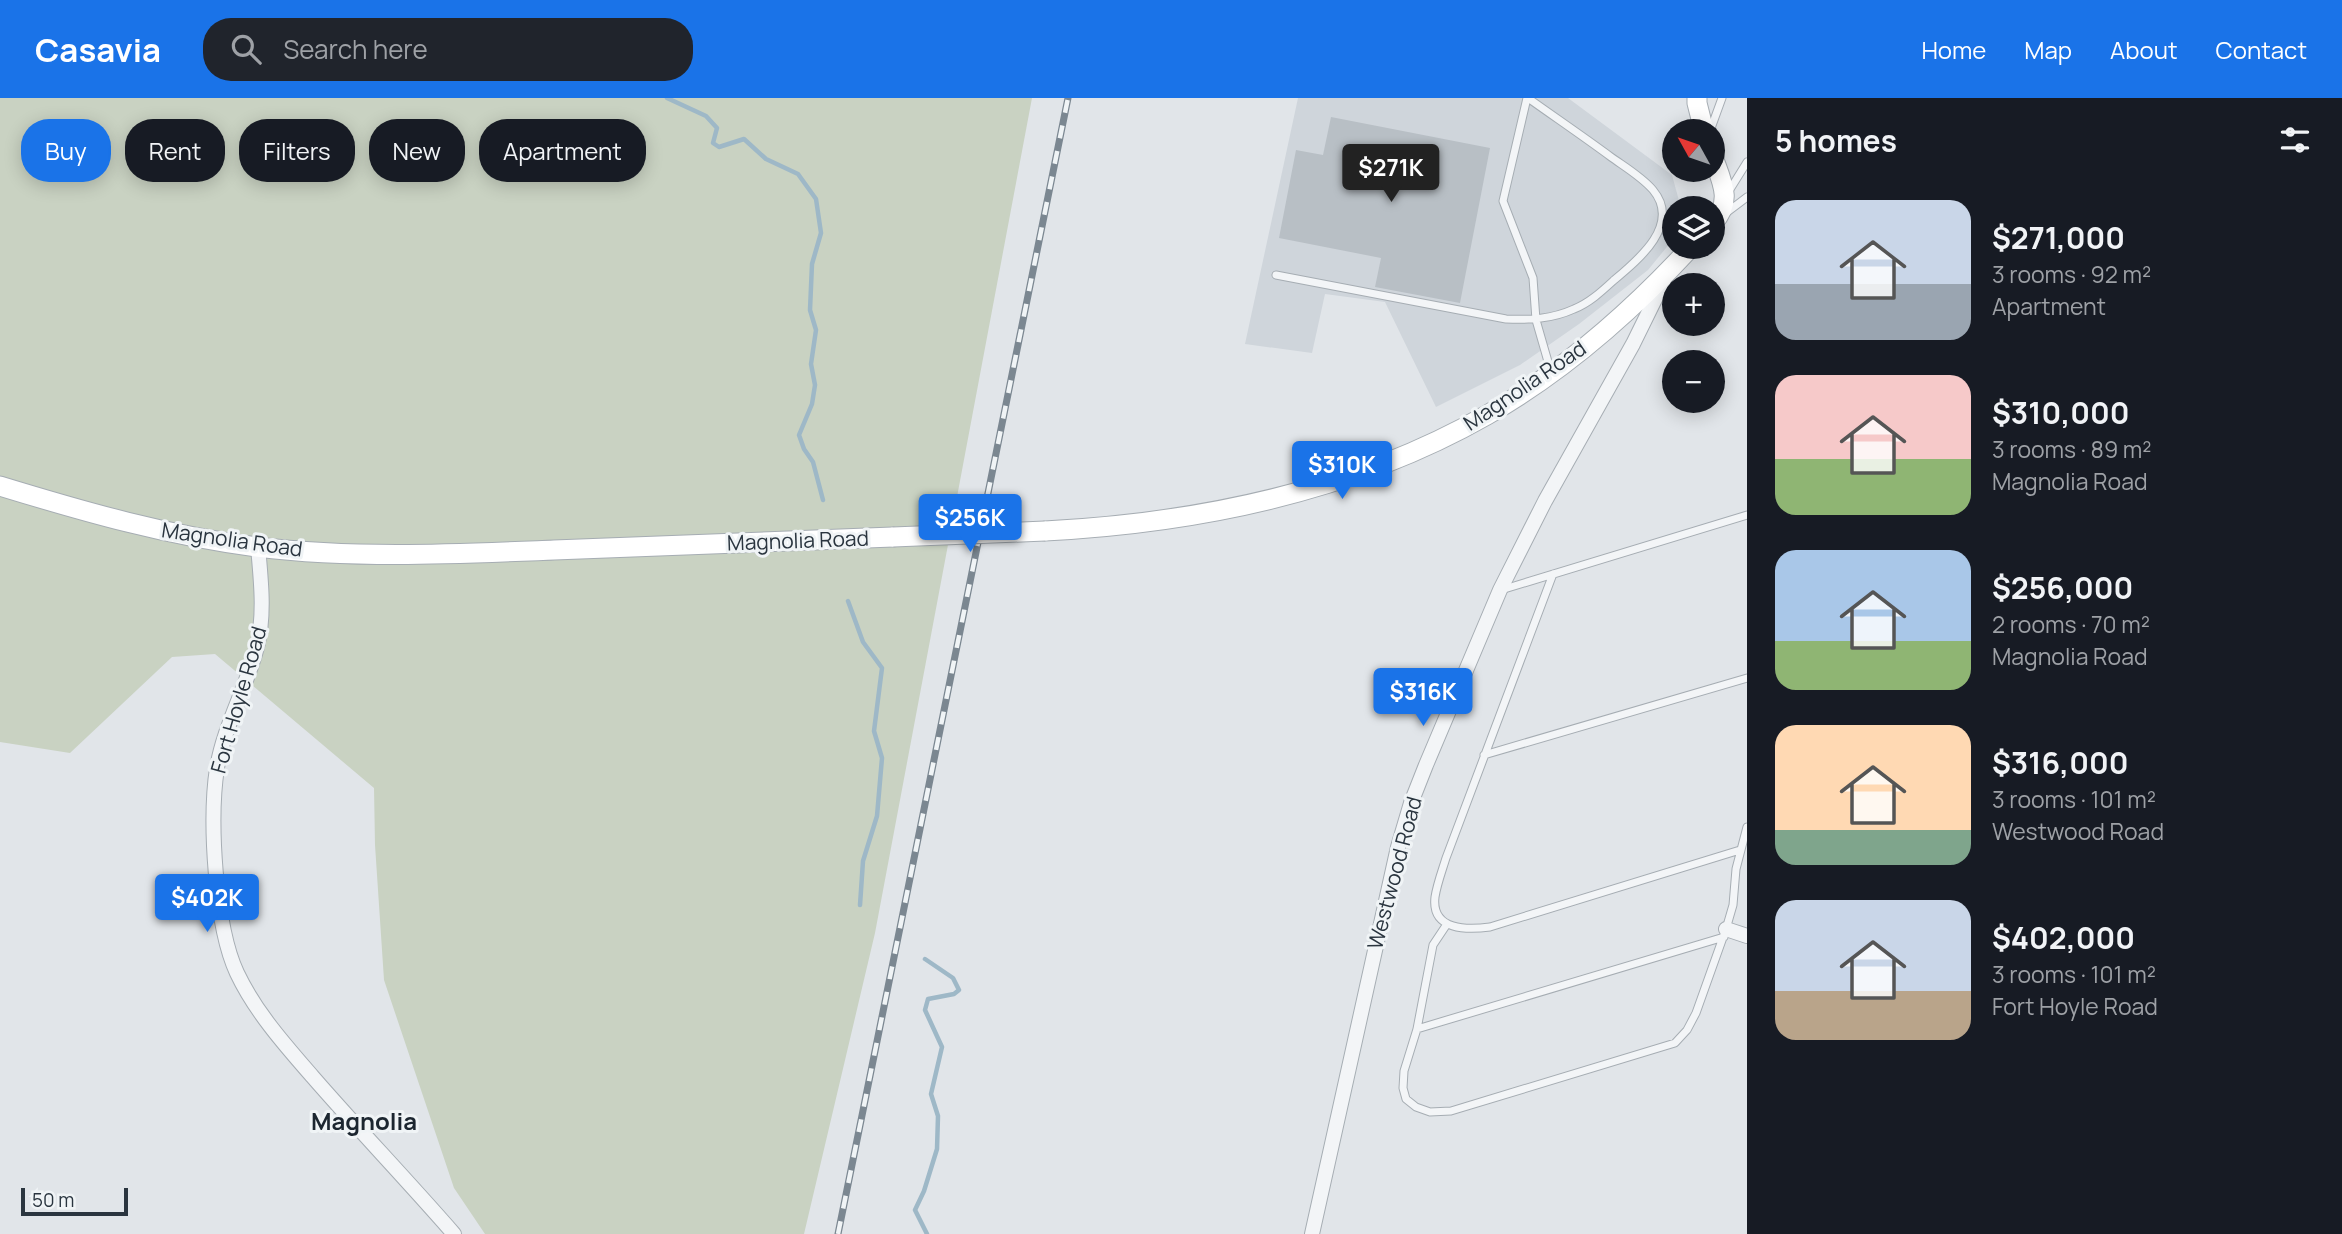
<!DOCTYPE html>
<meta charset="utf-8">
<style>
body{margin:0;font-family:Manrope,sans-serif;background:#20242c;color:#f1f3f6;height:100vh;display:flex;flex-direction:column;font-size:26px;white-space:nowrap}
*{box-sizing:border-box;margin:0}
p{font-size:23px;color:#9ea1a6}
.icon{flex:none;width:38px;height:38px;fill:none;stroke:currentColor;stroke-width:2;stroke-linecap:round;stroke-linejoin:round}
.map{position:relative;flex:1;overflow:hidden}
.details{display:flex;flex-direction:column;background:#171b24;width:595px}
.details>*{flex:none}
.hud{position:absolute;left:21px;top:21px;width:665px;height:63px;display:flex;gap:14px}
.needle{width:46px;rotate:310deg}
.buttons{position:absolute;left:1662px;top:21px;display:grid;gap:14px}
.buttons a{display:grid;place-items:center;width:63px;height:63px;border-radius:50%;background:#171b24;box-shadow:0 4px 18px #0003;font-size:35px}
.scale{position:absolute;left:21px;bottom:18px;width:107px;box-sizing:border-box;padding-left:7px;border:4px solid #2a353f;border-top:0;font-size:19px;line-height:24px;white-space:nowrap;color:#2a353f;-webkit-text-stroke:5px #f0f4f6;paint-order:stroke}
.price{position:absolute;translate:-50% -60px;padding:0 16px;border-radius:7px;background:#1a73e8;color:#fff;font-size:23px;line-height:46px;filter:drop-shadow(0 2px 4px #0008)}
.price::after{content:'';position:absolute;left:50%;top:42px;width:21px;height:16px;margin-left:-10px;background:inherit;clip-path:polygon(0 0,100% 0,50% 100%)}
.price.on{background:#222;color:#fff}
ul{padding:0;list-style:none}
li{display:flex;align-items:center;gap:21px;height:175px;padding:0 28px}
li span{display:grid;place-items:center;flex:none;width:196px;height:140px;border-radius:21px;color:#555}
li>.icon{margin-inline-start:auto}
span .icon{width:84px;height:84px;fill:#fffc;stroke-width:1}
li b{font-size:30px}
h2{display:flex;justify-content:space-between;align-items:center;height:84px;padding:0 28px;font-size:30px}
.tag{padding:0 24px;border-radius:28px;background:#171b24;box-shadow:0 4px 18px #0003;font-size:24px;line-height:63px}
.tag.on{background:#1a73e8;color:#fff}
header{display:flex;align-items:center;gap:42px;box-sizing:border-box;height:98px;padding:0 35px;background:#1a73e8;color:#fff}
header strong{font-size:33px}
nav{display:flex;gap:38px;margin-inline-start:auto;font-size:24px}
.search{width:490px;height:63px;background:#20242c;display:flex;align-items:center;gap:18px;box-sizing:border-box;padding:0 24px;border-radius:28px;color:#9ea1a6;font-size:26px}
main{display:flex;flex:1;min-height:0}
.map>svg:first-child{display:block}
.built{fill:#cfd5db}
.green{fill:#c9d2c2}
.lines{fill:none;stroke-linecap:round;stroke-linejoin:round}
.stream{stroke:#9eb8c7;stroke-width:4.5}
.building{fill:#b8bfc5}
.lane-casing{stroke:#a6adb3;stroke-width:9}
.street-casing{stroke:#a6adb3;stroke-width:16}
.secondary-casing{stroke:#a6adb3;stroke-width:21}
.lane{stroke:#f3f5f7;stroke-width:7}
.street{stroke:#f3f5f7;stroke-width:14}
.secondary{stroke:#fff;stroke-width:19}
.rail-casing{stroke:#7b8791;stroke-width:7}
.rail{stroke:#f0f4f6;stroke-width:4.5;stroke-dasharray:13;stroke-linecap:butt}
.secondary-bridge-casing{stroke:#a6adb3;stroke-width:21;stroke-linecap:butt}
.secondary-bridge{stroke:#fff;stroke-width:19}
.labels{text-anchor:middle;stroke-width:6;stroke-linejoin:round;paint-order:stroke}
.street-label{font-size:21px;fill:#2a353f;stroke:#f0f4f6}
.quarter-label{font-size:24px;font-weight:bold;fill:#1c2630;stroke:#f0f4f6}
</style>
<header>
<strong>Casavia</strong>
<div class="search"><svg class="icon" aria-label="search" viewBox="0 0 24 24"><circle cx="10" cy="10" r="6"/><path d="M15 15l6 6"/></svg>Search here</div>
<nav><a>Home</a><a>Map</a><a>About</a><a>Contact</a></nav>
</header>
<main>
<div class="map">
<svg width="1747" height="1136" viewBox="0 0 1747 1136">
<rect width="100%" height="100%" fill="#e1e5e9"/>
<!-- built -->
<path class="built" d="M1298 0H1568L1672 77 1681 110H1675V139L1648 172 1579 226 1520 267 1436 309 1385 204 1325 196 1312 255 1245 246Z"/>
<!-- green -->
<path class="green" d="M0 0H1032L875 835 804 1136H485L454 1090 384 882 375 747 374 690 215 556 172 559 70 655 0 644Z"/>
<g class="lines">
<!-- stream -->
<path class="stream" d="M667 0 706 18 717 30 713 45 719 49 744 41 766 61 798 76 816 101 821 135 812 166 810 212 816 232 811 266 815 287 812 306 799 337 804 351 813 364 823 402
M848 503 863 544 882 570 874 633 882 660 877 718 863 763 860 807
M925 861 953 880 959 892 954 896 928 901 925 912 942 949 931 996 938 1018 937 1051 924 1093 915 1112 927 1136"/>
</g>
<!-- building -->
<path class="building" d="M1331 19 1490 50 1460 205 1375 189 1381 160 1279 140 1296 52 1323 57Z"/>
<g class="lines">
<!-- lane casing -->
<g class="lane-casing">
<path id="lane" d="M1527 0 1503 103 1533 180 1536 222 1551 274
M1710 33 1722 0
M1729 93 1747 64
M1726 115 1747 99
M1276 177 1506 221C1530 222 1552 221 1574 211 1589 205 1601 194 1613 183 1637 163 1682 127 1653 92 1642 79 1625 69 1611 59 1584 39 1556 20 1528 0
M1553 476 1446 760C1442 773 1437 786 1435 799 1431 833 1468 832 1490 829L1740 752
M1501 492 1747 417
M1484 657 1747 580
M1447 826 1433 847 1417 931 1404 973 1403 990 1406 1001 1416 1009 1430 1014 1451 1013 1675 945 1687 932 1696 915 1726 831 1733 807 1736 771 1747 729
M1417 931 1724 839"/>
</g>
<!-- street casing -->
<g class="street-casing">
<path id="street" d="M258 449C261 483 265 516 257 549 246 591 224 628 217 670 209 722 215 828 237 875 255 913 284 946 312 978 358 1031 407 1082 454 1136
M1726 831 1747 838
M1312 1136 1398 749 1411 705 1426 667 1500 492 1545 403 1633 246 1664 183"/>
</g>
<!-- secondary casing -->
<g class="secondary-casing">
<path id="secondary" d="M1697 0V5L1704 33
M1713 59C1722 84 1733 103 1713 125
M0 388C85 414 169 438 257 449 356 461 455 456 554 452 667 448 780 444 893 439
M1045 433C1199 425 1352 394 1487 317 1564 273 1632 213 1691 149"/>
</g>
<!-- lane -->
<use href="#lane" class="lane"/>
<!-- street -->
<use href="#street" class="street"/>
<!-- secondary -->
<use href="#secondary" class="secondary"/>
<!-- rail casing -->
<g class="rail-casing">
<path id="rail" d="M838 1136 1068 0"/>
</g>
<!-- rail -->
<use href="#rail" class="rail"/>
<!-- secondary-bridge casing -->
<g class="secondary-bridge-casing">
<path id="secondary-bridge" d="M893 439 1045 433"/>
</g>
<!-- secondary-bridge -->
<use href="#secondary-bridge" class="secondary-bridge"/>
</g>
<g class="labels">
<!-- street labels -->
<g class="street-label">
<text transform="translate(1525 288) rotate(-34)" y="7">Magnolia Road</text>
<text transform="translate(232 442) rotate(8)" y="7">Magnolia Road</text>
<text transform="translate(798 443) rotate(-2)" y="7">Magnolia Road</text>
<text transform="translate(239 602) rotate(-74)" y="7">Fort Hoyle Road</text>
<text transform="translate(1395 775) rotate(-75)" y="7">Westwood Road</text>
</g>
<!-- quarter labels -->
<g class="quarter-label">
<text x="364" y="1032">Magnolia</text>
</g>
</g>
</svg>
<div class="buttons">
<a><svg class="needle" viewBox="-14 -14 28 28"><path d="M0-13l5 13h-10z" fill="#e53935"/><path d="M0 13l5-13h-10z" fill="#9ea1a6"/></svg></a>
<a><svg class="icon" aria-label="layers" viewBox="0 0 24 24"><path d="M12 4l9 5-9 5-9-5zM3 14l9 5 9-5"/></svg></a>
<a>+</a>
<a>−</a>
</div>
<div class="scale">50 m</div>
<b class="price on" style="left:1391px;top:106px">$271K</b>
<b class="price" style="left:1342px;top:403px">$310K</b>
<b class="price" style="left:970px;top:456px">$256K</b>
<b class="price" style="left:1423px;top:630px">$316K</b>
<b class="price" style="left:207px;top:836px">$402K</b>
<div class="hud">
<a class="tag on">Buy</a>
<a class="tag">Rent</a>
<a class="tag">Filters</a>
<a class="tag">New</a>
<a class="tag">Apartment</a>
</div>
</div>
<section class="details">
<h2>5 homes<svg class="icon" aria-label="filters" viewBox="0 0 24 24"><path d="M4 7h16M4 17h16"/><circle cx="9" cy="7" r="2"/><circle cx="15" cy="17" r="2"/></svg></h2>
<ul>
<li><span style="background:linear-gradient(#c9d6e8 60%,#9aa5b1 0)"><svg class="icon" aria-label="home" viewBox="0 0 24 24"><path d="M3 11l9-7 9 7M6 9v11h12V9"/></svg></span><div><b>$271,000</b><p>3 rooms · 92 m²</p><p>Apartment</p></div></li>
<li><span style="background:linear-gradient(#f6c9c9 60%,#8fb573 0)"><svg class="icon" aria-label="home" viewBox="0 0 24 24"><path d="M3 11l9-7 9 7M6 9v11h12V9"/></svg></span><div><b>$310,000</b><p>3 rooms · 89 m²</p><p>Magnolia Road</p></div></li>
<li><span style="background:linear-gradient(#a9c7e8 65%,#8fb573 0)"><svg class="icon" aria-label="home" viewBox="0 0 24 24"><path d="M3 11l9-7 9 7M6 9v11h12V9"/></svg></span><div><b>$256,000</b><p>2 rooms · 70 m²</p><p>Magnolia Road</p></div></li>
<li><span style="background:linear-gradient(#ffd9b3 75%,#7fa58c 0)"><svg class="icon" aria-label="home" viewBox="0 0 24 24"><path d="M3 11l9-7 9 7M6 9v11h12V9"/></svg></span><div><b>$316,000</b><p>3 rooms · 101 m²</p><p>Westwood Road</p></div></li>
<li><span style="background:linear-gradient(#c9d6e8 65%,#b9a48a 0)"><svg class="icon" aria-label="home" viewBox="0 0 24 24"><path d="M3 11l9-7 9 7M6 9v11h12V9"/></svg></span><div><b>$402,000</b><p>3 rooms · 101 m²</p><p>Fort Hoyle Road</p></div></li>
</ul>
</section>
</main>
